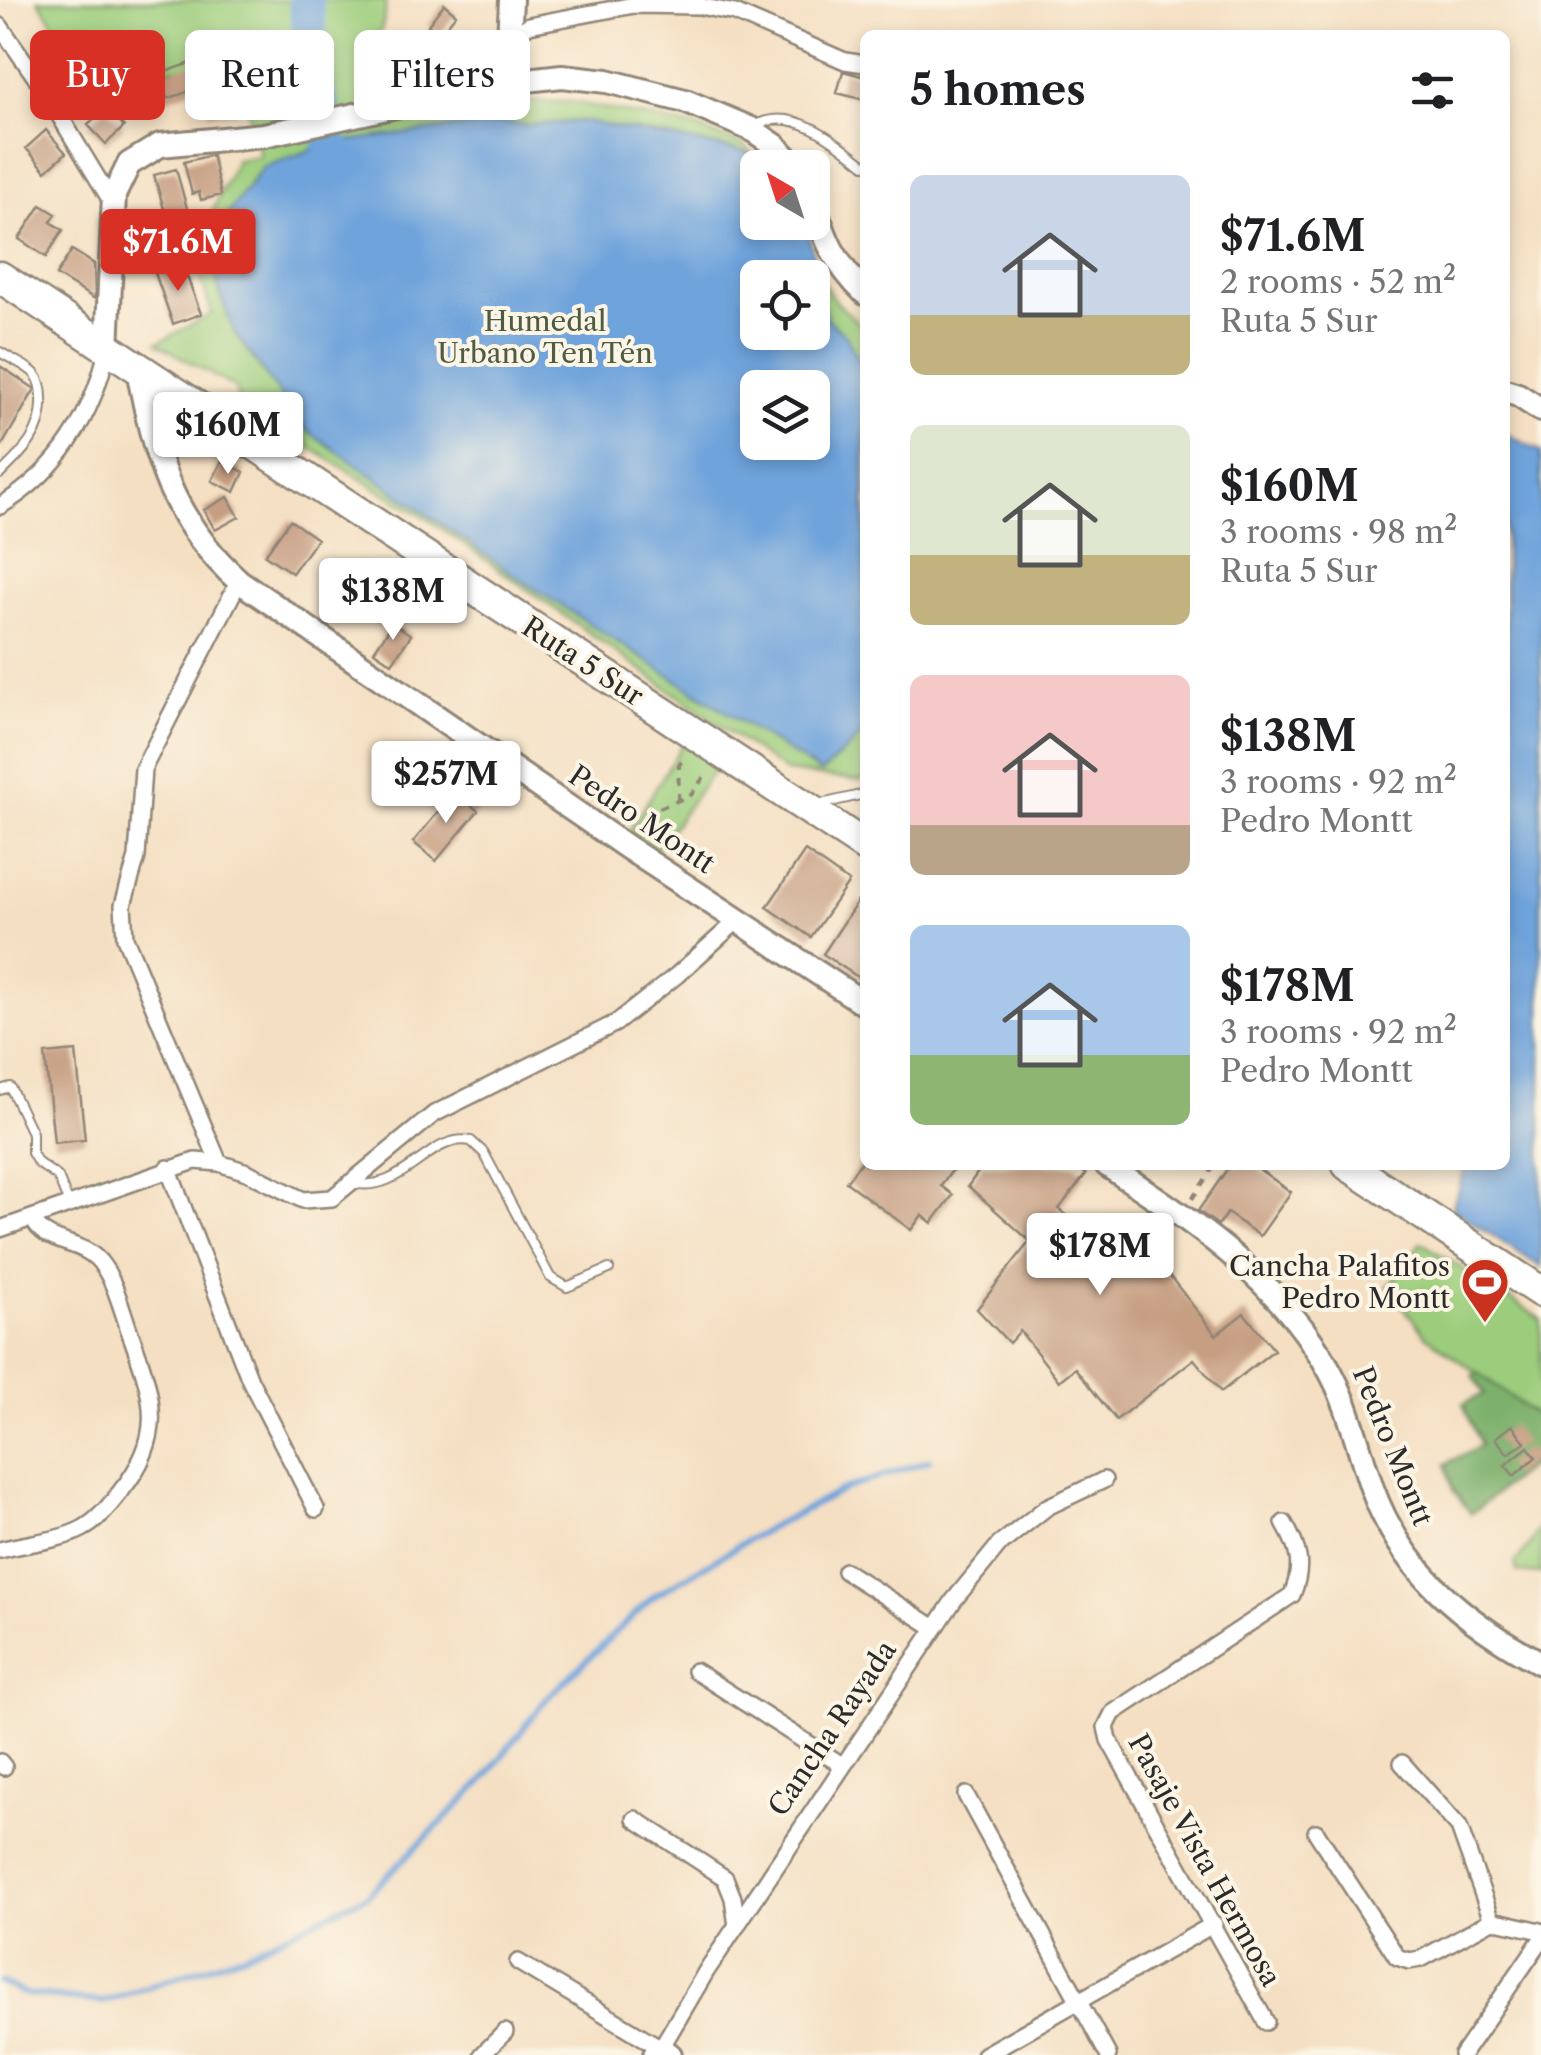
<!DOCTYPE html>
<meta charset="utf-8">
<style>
body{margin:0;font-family:"Libre Caslon Text",serif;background:#f2f2f2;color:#202124;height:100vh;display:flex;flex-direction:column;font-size:38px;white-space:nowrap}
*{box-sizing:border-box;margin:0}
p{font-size:32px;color:#757577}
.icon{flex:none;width:55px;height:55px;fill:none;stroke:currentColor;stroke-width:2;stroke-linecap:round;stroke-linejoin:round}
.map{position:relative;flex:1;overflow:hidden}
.sheet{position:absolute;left:860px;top:30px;width:650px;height:1140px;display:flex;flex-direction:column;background:#fff;border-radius:15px;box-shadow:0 5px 15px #0003}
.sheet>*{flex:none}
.banner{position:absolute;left:30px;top:30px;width:680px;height:90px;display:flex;gap:20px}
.needle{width:65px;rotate:321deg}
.fabs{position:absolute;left:740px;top:150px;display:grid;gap:20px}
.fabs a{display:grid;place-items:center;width:90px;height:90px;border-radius:15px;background:#fff;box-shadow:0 5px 15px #0003;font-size:50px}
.price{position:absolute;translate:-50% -85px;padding:0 22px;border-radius:10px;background:#fff;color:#222;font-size:32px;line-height:65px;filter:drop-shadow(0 2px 5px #0008)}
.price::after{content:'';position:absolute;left:50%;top:60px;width:30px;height:22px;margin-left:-15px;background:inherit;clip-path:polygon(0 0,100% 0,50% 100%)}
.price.current{background:#d93025;color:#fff}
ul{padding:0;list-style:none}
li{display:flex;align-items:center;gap:30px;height:250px;padding:0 50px}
li span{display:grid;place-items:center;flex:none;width:280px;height:200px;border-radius:15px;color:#555}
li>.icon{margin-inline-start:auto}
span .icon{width:120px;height:120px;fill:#fffc;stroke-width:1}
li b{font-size:42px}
h2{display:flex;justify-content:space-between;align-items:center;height:120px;padding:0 50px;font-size:42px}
.tag{padding:0 35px;border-radius:15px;background:#fff;box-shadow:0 5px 15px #0003;font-size:35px;line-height:90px}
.tag.current{background:#d93025;color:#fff}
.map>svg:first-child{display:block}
.green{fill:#9ccd7c;stroke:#647c54;stroke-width:2.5;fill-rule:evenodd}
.forest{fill:#7db06c;stroke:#546e4c;stroke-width:2.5}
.water{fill:#6ea3db;stroke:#4c6783;stroke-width:2.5;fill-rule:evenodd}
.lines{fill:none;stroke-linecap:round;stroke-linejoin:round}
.stream{stroke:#6ea3db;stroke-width:6}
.river{stroke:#6ea3db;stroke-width:35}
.building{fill:#c69e82}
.lane-casing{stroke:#908576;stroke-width:12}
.street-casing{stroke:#908576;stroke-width:20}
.secondary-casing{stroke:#908576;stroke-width:28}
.highway-casing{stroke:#908576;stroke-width:35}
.path{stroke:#908576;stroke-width:4;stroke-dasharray:8 8;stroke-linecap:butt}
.lane{stroke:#fff;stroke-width:8}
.street{stroke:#fff;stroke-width:15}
.secondary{stroke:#fff;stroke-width:22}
.highway{stroke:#fff;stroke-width:30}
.labels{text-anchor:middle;stroke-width:8;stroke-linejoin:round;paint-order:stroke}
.park-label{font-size:28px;fill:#4d5c43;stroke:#fcf5e5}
.street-label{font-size:28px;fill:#2b2b2b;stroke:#fcf5e5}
.poi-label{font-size:28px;fill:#2b2b2b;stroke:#fcf5e5;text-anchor:end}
</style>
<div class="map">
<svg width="1541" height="2055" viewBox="0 0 1541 2055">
<rect width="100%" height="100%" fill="#fcf5e5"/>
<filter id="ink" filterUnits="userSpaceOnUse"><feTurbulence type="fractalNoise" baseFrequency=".01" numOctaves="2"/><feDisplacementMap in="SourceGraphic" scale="20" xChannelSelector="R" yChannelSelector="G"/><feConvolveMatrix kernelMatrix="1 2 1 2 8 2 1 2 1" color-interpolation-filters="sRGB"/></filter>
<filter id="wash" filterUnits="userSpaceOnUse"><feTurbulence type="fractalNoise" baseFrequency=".0048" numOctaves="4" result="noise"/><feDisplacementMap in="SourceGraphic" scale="40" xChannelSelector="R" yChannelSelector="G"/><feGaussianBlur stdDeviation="2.25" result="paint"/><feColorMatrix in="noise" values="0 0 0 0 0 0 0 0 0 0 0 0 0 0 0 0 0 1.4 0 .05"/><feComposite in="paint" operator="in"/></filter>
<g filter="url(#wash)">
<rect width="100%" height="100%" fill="#f4dfc2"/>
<!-- green -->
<path class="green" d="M38 0H385C389 23 371 47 368 70 366 84 387 108 394 120L477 101 574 102 697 128 744 145 754 154 771 161 758 168V222L807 223C814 278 823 293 865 328V777L862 781 786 772 432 522 240 405 235 388 157 343 212 314 193 254 236 160 260 156 239 78 215 65 160 70 106 59 78 40 64 38ZM758 278H812V332H758ZM758 388H812V442H758Z
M688 735 722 759 656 850 629 832Z
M1421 1242 1541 1319V1419L1426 1336 1388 1287Z
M1541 1524V1574L1517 1572 1515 1563 1530 1545Z"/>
<!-- forest -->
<path class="forest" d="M1477 1372 1541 1419V1457L1471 1514 1453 1490 1446 1464 1481 1445 1463 1404 1484 1394 1473 1375Z"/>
<!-- water -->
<path class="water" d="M582 121 743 151 783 167 758 168V222L807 223 822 304 827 319 846 335 865 371V733L821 773 523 581 304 428 235 334 220 295 214 264 215 231 263 167 330 143 500 122 526 125ZM758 278H812V332H758ZM758 388H812V442H758Z
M1505 433 1541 452V1267L1452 1209 1466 1165H1505Z"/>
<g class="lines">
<!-- stream -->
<path class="stream" d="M0 1982 26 1994 103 2002 245 1954 368 1895 481 1783 548 1697 654 1596 754 1536 845 1489 930 1460"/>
<!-- river -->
<path class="river" d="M306 0 314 77 330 143 357 183"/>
</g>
<g id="blocks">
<!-- building -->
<path class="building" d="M444 4 456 14 440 34 428 25Z
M87 52 105 78 71 101 54 75Z
M194 62 202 87 167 99 159 74Z
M843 71 865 77V100L837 93Z
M130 88 140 99 125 112 116 101Z
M236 96 237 112 208 113 207 97Z
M106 108 124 127 106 144 88 125Z
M46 130 66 153 46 171 26 148Z
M212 155 221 195 201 200 199 192 192 194 184 162Z
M176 169 188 212 167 219 154 175Z
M41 205 56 214 51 222 63 230 46 257 19 239Z
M72 250 94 264 95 299 56 275Z
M182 263 201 314 173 324 155 273Z
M0 366 35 389 0 449Z
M222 461 244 472 235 492 212 481Z
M228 497 239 517 215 530 204 510Z
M290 520 317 539 292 573 265 555Z
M393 623 411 635 392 663 374 651Z
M455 792 478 811 436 861 413 842Z
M805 851 849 882 811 937 767 907Z
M858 901 865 905V982L823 954Z
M76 1051 85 1140 54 1143 45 1054Z
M865 1157V1165H956L941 1186 953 1195 932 1223 922 1215 911 1230 846 1182Z
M983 1165H1074L1086 1174 1059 1209 1105 1249 1132 1228 1216 1335 1244 1313 1274 1350 1221 1392 1194 1359 1116 1420 1075 1368 1059 1381 1020 1331 1009 1343 977 1309 1030 1241 968 1186Z
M1230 1165H1253L1291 1192 1260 1236 1227 1213 1218 1225 1198 1211Z
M1512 1425 1525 1442 1508 1454 1495 1438Z
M1528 1447 1536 1457 1514 1476 1505 1465Z"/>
</g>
</g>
<g filter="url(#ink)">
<use href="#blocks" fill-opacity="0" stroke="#908576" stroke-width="2.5"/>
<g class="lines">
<!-- lane casing -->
<g class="lane-casing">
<path id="lane" d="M755 126C792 104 837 142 865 165
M0 352C10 359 27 365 35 374 40 380 42 390 42 398 44 432 23 452 0 474
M821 804 865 794
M0 1090 10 1087 32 1133V1153L38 1163 58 1177 69 1204
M353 1183C403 1195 430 1132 471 1141L484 1153 550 1277 567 1287 609 1269"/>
</g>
<!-- street casing -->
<g class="street-casing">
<path id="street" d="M0 26 41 85 113 204
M509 40 529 25 634 5 699 6 735 13 845 61 865 64
M0 506C58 472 94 414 107 349
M219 1163 125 938 123 905 137 857 143 769 239 581
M168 1168 250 1380 316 1509
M0 1229 195 1161 219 1163 247 1172 303 1200 332 1198 434 1114 616 1023 677 975 738 920
M0 1550C26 1543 59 1541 82 1529 98 1521 110 1505 121 1491 164 1438 155 1401 133 1341 123 1316 117 1283 100 1262 80 1238 46 1247 32 1218
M845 1571 935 1628
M695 1671 842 1765
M0 1762 4 1767
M1402 1763 1459 1827 1492 1920
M966 1795 1108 2055
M635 1819 725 1878 733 1898 737 1926
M1316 1832 1397 1957 1409 1961 1421 1959 1492 1920 1541 1931
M518 1962 661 2048 707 1970 954 1600 999 1545 1047 1507 1104 1480
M1266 2022 1109 1740 1106 1727 1113 1713 1292 1595C1304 1566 1299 1549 1284 1523
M482 2055 505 2032
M984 2055 1214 1924
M1462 2055 1541 1940"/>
</g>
<!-- secondary casing -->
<g class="secondary-casing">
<path id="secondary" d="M500 83 509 40 511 0
M812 198C825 238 833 262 865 293
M107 349 114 195 129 164 160 145 264 135 500 83 562 76 607 81 685 101 751 129 776 146 797 168
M138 369C154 456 171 520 239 581L628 848 865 1004
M1505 391 1518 395 1541 410
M1107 1165C1186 1218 1263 1267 1316 1348 1348 1395 1354 1436 1372 1488 1402 1571 1465 1623 1541 1663
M655 2055 661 2048 670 2055"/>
</g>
<!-- highway casing -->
<g class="highway-casing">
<path id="highway" d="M0 277 865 846
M1348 1165 1541 1292"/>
</g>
<!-- path -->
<path class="path" d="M678 801 679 765 685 757
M639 831 652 811 691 795 708 771
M1192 1199 1215 1165"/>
<!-- lane -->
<use href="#lane" class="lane"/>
<!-- street -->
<use href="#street" class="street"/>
<!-- secondary -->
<use href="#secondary" class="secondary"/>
<!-- highway -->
<use href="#highway" class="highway"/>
</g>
</g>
<!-- icons -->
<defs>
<g id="stadium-pin" transform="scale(2.5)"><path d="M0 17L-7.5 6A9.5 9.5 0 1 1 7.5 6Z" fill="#c8321e" stroke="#fcf5e5"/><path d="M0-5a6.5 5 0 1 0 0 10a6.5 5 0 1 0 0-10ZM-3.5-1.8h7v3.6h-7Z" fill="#fff"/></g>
</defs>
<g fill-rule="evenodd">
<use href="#stadium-pin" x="1485" y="1282"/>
</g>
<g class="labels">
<!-- park labels -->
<g class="park-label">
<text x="545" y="331">Humedal<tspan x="545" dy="32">Urbano Ten Tén</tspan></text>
</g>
<!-- street labels -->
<g class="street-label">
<text transform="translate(583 661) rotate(33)" y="10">Ruta 5 Sur</text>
<text transform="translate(642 819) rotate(34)" y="10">Pedro Montt</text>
<text transform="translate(1393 1446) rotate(68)" y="10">Pedro Montt</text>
<text transform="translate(832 1728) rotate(-56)" y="10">Cancha Rayada</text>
<text transform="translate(1205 1860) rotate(61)" y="10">Pasaje Vista Hermosa</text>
</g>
<!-- poi labels -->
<g class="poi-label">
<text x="1450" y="1276">Cancha Palafitos<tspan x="1450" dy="32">Pedro Montt</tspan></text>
</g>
</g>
</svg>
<div class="fabs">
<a><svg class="needle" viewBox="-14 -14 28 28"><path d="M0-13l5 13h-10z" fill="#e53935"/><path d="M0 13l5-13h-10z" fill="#757577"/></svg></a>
<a><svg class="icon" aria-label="locate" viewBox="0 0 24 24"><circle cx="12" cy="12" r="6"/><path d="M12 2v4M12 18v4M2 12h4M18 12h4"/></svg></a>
<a><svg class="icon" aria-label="layers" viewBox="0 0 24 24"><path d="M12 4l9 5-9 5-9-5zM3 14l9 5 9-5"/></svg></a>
</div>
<b class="price current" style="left:178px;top:294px">$71.6M</b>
<b class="price" style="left:228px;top:477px">$160M</b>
<b class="price" style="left:393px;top:643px">$138M</b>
<b class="price" style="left:446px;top:826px">$257M</b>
<b class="price" style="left:1100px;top:1298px">$178M</b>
<div class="banner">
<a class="tag current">Buy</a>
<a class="tag">Rent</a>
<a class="tag">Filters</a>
</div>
<section class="sheet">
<h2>5 homes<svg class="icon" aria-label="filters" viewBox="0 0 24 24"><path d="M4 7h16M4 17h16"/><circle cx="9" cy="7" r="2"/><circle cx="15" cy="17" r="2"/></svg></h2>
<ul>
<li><span style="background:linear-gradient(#c9d6e8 70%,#c2b280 0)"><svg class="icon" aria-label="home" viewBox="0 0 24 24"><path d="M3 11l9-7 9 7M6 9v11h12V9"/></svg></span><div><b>$71.6M</b><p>2 rooms · 52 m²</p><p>Ruta 5 Sur</p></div></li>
<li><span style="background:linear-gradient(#dfe7d0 65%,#c2b280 0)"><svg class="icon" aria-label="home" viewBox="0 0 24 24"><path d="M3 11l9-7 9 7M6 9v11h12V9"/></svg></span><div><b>$160M</b><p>3 rooms · 98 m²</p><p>Ruta 5 Sur</p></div></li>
<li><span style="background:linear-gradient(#f6c9c9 75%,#b9a48a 0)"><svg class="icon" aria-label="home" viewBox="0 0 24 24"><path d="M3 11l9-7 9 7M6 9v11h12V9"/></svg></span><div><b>$138M</b><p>3 rooms · 92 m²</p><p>Pedro Montt</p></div></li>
<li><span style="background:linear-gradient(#a9c7e8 65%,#8fb573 0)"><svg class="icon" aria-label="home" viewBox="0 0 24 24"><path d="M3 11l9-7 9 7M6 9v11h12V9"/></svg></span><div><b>$178M</b><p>3 rooms · 92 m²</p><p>Pedro Montt</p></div></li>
</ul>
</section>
</div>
